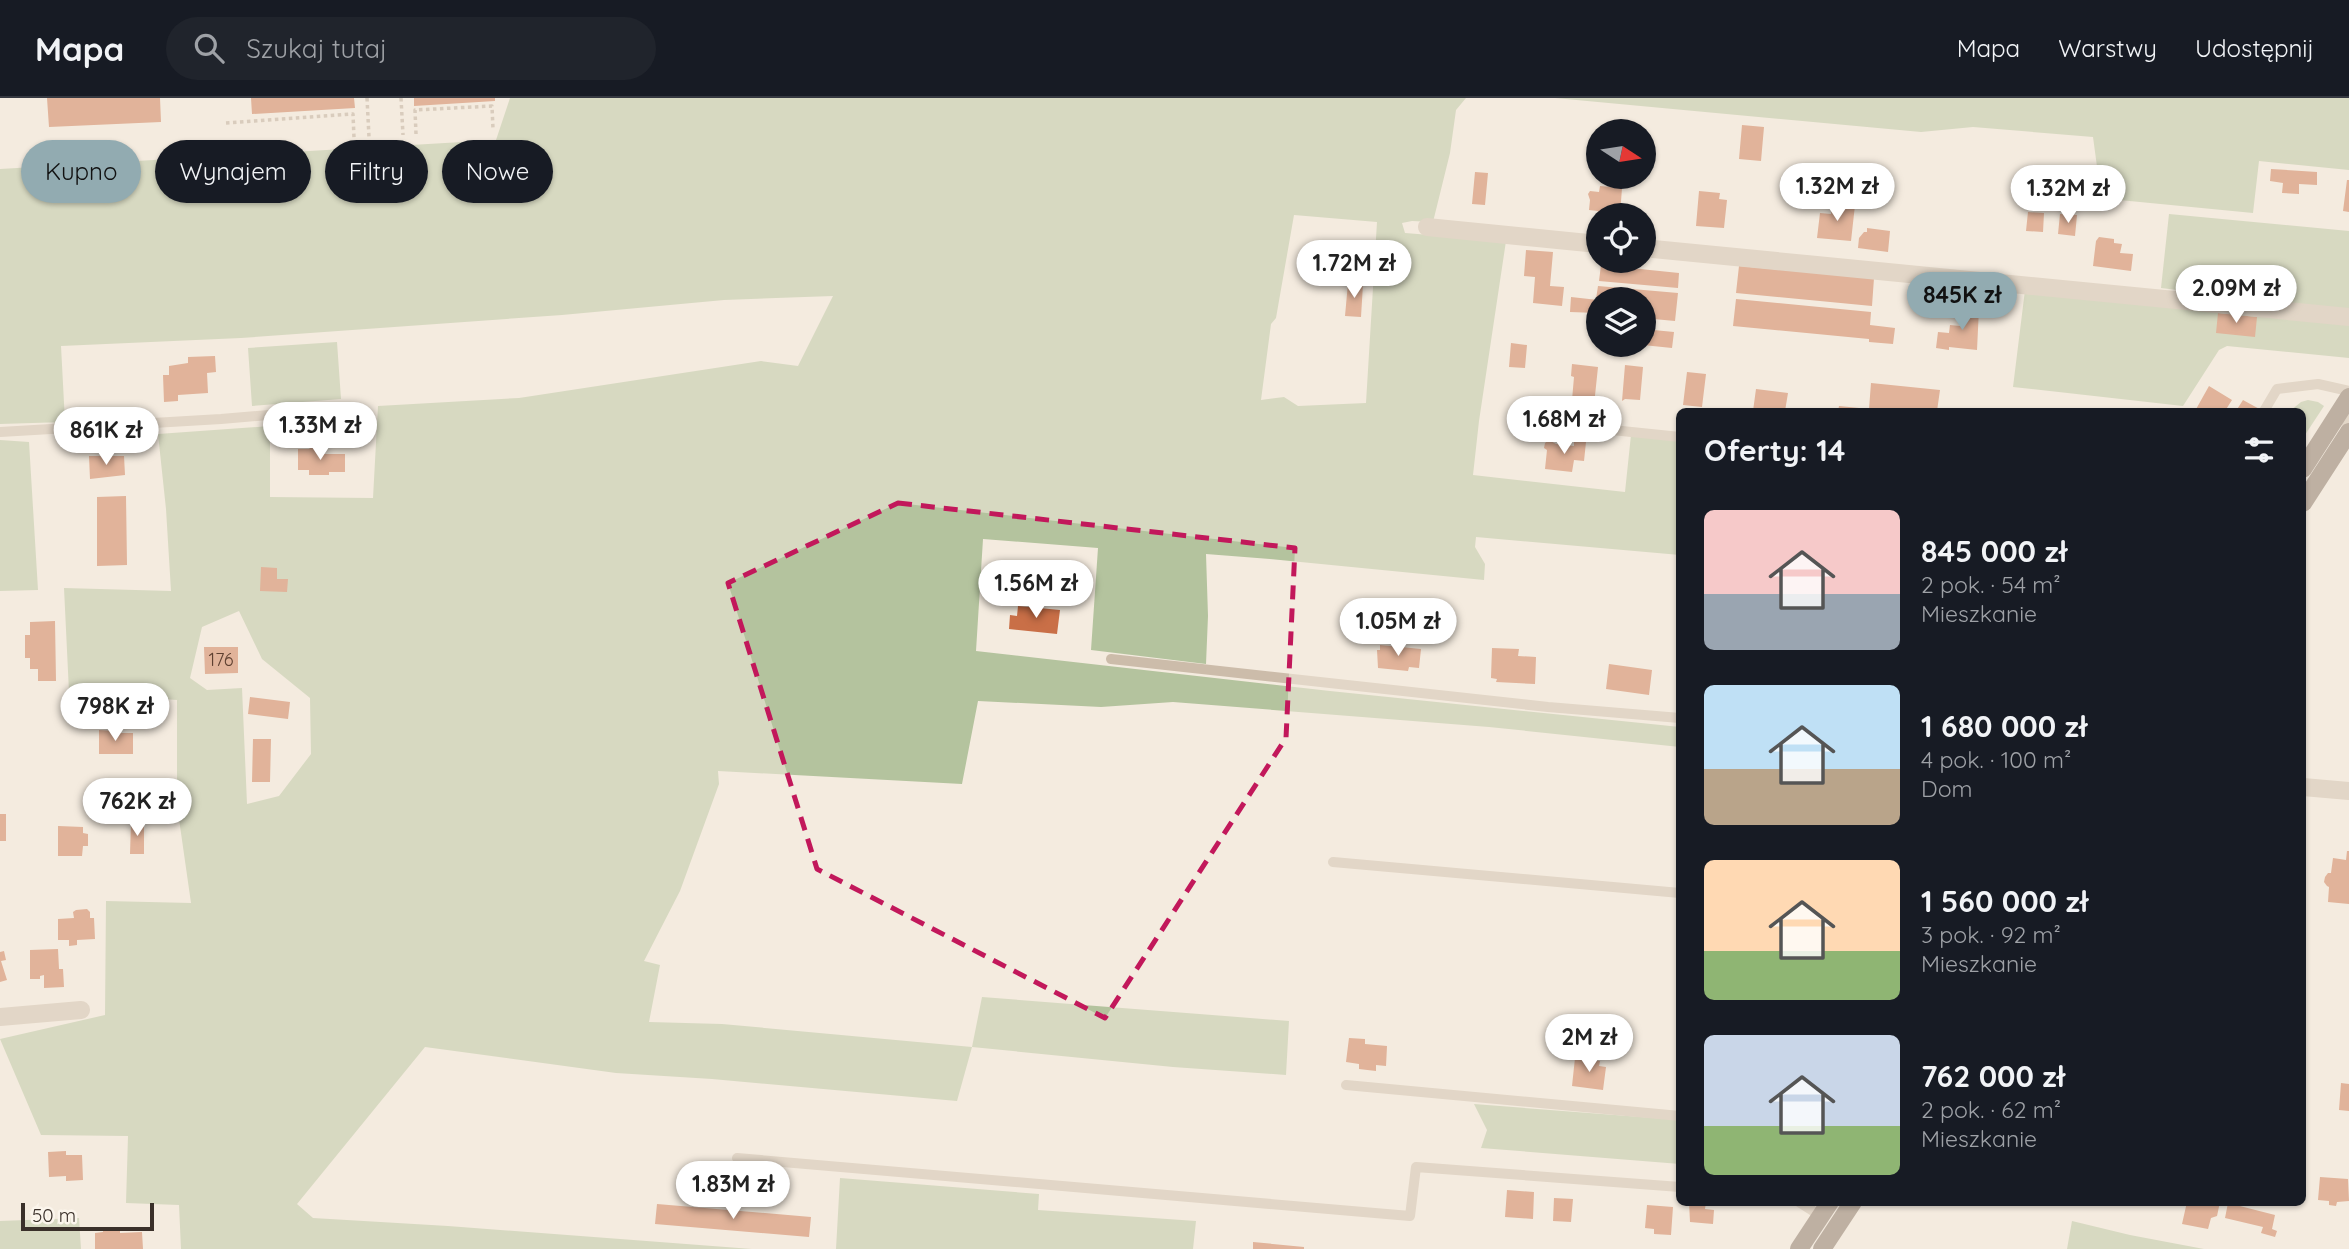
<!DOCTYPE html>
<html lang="pl">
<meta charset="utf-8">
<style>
body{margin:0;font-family:Quicksand,sans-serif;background:#20242c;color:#f1f3f6;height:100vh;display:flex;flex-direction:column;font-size:26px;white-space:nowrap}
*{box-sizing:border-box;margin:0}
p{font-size:23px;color:#9ea1a6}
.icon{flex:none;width:38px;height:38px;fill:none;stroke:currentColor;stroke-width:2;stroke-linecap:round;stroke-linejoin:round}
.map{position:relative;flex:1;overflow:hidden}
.drawer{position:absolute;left:1676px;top:310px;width:630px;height:798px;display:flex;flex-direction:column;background:#171b24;border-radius:10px;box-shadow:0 2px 5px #0004}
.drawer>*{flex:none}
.banner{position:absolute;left:21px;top:42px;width:665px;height:63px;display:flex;gap:14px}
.needle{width:46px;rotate:102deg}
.fabs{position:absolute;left:1586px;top:21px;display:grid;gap:14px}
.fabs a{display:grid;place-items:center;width:70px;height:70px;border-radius:50%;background:#171b24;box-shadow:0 2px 5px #0004;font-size:35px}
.scale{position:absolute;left:21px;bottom:18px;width:133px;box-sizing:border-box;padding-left:7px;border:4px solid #3a302a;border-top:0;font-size:19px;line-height:24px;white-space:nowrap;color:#3a302a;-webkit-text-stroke:5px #fbf5ec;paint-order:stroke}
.price{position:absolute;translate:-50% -60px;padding:0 16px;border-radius:24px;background:#fff;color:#222;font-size:23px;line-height:46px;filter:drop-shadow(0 2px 4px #0008)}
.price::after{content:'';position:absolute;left:50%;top:42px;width:21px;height:16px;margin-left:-10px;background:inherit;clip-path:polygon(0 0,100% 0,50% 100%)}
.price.selected{background:#92abb1;color:#111}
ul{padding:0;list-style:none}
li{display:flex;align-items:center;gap:21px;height:175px;padding:0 28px}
li span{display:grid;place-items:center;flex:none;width:196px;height:140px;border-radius:10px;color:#555}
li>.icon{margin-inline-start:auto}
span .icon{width:84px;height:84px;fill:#fffc;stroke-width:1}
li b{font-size:30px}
h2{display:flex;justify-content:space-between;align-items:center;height:84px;padding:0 28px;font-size:30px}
.chip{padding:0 24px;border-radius:32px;background:#171b24;box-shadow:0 2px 5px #0004;font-size:24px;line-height:63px}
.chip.selected{background:#92abb1;color:#111}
header{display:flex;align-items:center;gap:42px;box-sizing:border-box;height:98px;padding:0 35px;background:#171b24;border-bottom:2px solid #363941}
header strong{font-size:33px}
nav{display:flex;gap:38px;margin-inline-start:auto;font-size:24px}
.search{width:490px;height:63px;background:#20242c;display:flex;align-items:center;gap:18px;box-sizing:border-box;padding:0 24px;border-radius:38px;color:#9ea1a6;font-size:26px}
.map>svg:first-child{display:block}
.green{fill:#b4c39e;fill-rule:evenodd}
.building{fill:#c96f47}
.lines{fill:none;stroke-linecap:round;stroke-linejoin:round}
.path{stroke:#b8a694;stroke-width:3.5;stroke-dasharray:3.5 3.5;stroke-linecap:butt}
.lane{stroke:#ccbcaa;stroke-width:10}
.street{stroke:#ccbcaa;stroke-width:18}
.primary{stroke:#7c685a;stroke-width:18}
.marked{fill:none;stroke:#c2185b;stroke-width:5;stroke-dasharray:14 9;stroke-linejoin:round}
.labels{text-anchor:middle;stroke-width:5;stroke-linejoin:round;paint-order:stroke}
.number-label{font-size:18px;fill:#5e4031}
</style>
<header>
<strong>Mapa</strong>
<div class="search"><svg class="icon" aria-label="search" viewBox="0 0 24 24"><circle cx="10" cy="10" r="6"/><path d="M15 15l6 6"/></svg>Szukaj tutaj</div>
<nav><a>Mapa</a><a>Warstwy</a><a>Udostępnij</a></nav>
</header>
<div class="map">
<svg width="2349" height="1151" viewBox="0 0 2349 1151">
<rect width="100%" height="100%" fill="#f4ebdf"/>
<!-- green -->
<path class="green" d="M510 0H1466L1456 12 1450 55 1433 124 1412 123 1402 125 1405 135 1506 143 1479 323 1473 377 1625 394 1631 337 1680 342V457L1476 439 1475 449 1485 466 1484 482 1270 461 1206 456 1208 518 1206 566 1091 552 1098 450 983 441 976 553 1330 593 1680 629V649L1489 629 1173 604 1101 609 978 603 962 686 718 673 719 686 680 793 644 863 660 867 649 924 722 926 972 949 982 899 1289 923 1286 977 1173 969 972 949 957 1003 712 981 616 975 425 949 297 1106 313 1120 448 1128 752 1151H181L179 1107 126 1105 128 1038 41 1037 0 941 105 917 106 803 191 805 177 707V602L69 594 64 490 171 493 166 411 158 336 270 328V399L373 400 378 308 519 300 761 263 798 268 833 198 724 202 562 217 241 240 61 248 65 324 0 326V71L496 42ZM1294 117 1377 124 1366 305 1298 308 1284 299 1261 302 1271 226 1276 220ZM239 513 262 561 310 600 311 656 279 698 247 706 242 590 207 592 190 580 202 529Z
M1555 0H2349V72L2259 63 2253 115 2109 101 2108 80 2098 76 2093 39 1973 29 1921 34Z
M2169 116 2349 133V213L2161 190Z
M2025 192 2349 227V260L2227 248 2219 252 2183 308 2013 289Z
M337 244 341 301 252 308 248 250Z
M2308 302 2318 304 2324 308 2303 340V313H2290L2301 304Z
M0 342 29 344 38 492 0 493Z
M1474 1006 1680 1022V1066L1481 1050 1487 1032Z
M840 1080 1039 1096 1038 1112 1196 1123 1193 1151H836Z
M79 1120 81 1151H0V1123Z
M2072 1123 2130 1137 2204 1151H2067Z"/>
<!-- building -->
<path class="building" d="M47 0H160L161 24 49 29Z
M251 0H354L355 10 252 16Z
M414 0H495V3L414 8Z
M1742 27 1764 29 1761 63 1739 61Z
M2271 71 2317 74V87L2299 86V96L2282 95 2283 85 2270 83Z
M1475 74 1488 75 1485 107 1472 106Z
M2347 82H2349V114L2343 113Z
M1600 88 1622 90 1620 117H1597L1598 113 1589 112 1590 102 1588 96 1590 93 1599 94Z
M1699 93 1720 95 1719 101 1727 102 1724 130 1696 128Z
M1832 105 1855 107 1851 143 1817 140 1820 115 1831 116Z
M2028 114 2044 115 2043 134 2026 133Z
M2060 116 2077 117 2075 138 2058 136Z
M1867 130 1890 133 1888 154 1858 150 1859 140 1864 134H1867Z
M2099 139 2114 141V145L2122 146 2120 155 2133 156 2131 173 2093 168 2096 143Z
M1526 152 1553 154 1550 188 1564 189 1562 208 1533 205 1535 179 1524 178Z
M1601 167 1679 175 1678 190 1599 183Z
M1739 168 1874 180 1872 208 1736 195Z
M1348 185 1363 186 1361 219 1345 218Z
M1598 188 1678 195 1675 223 1643 220V201H1596Z
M1571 199 1598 202V215L1570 214Z
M1736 201 1871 214 1870 227 1895 230 1893 246 1869 244V241L1733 228Z
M1962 208 1979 210 1977 252 1949 249V252L1936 250 1938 234 1949 235 1950 227 1960 228Z
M2218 215 2257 219 2255 239 2216 235Z
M1593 226 1598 227V243H1592Z
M1643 231 1674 234 1672 250 1643 247Z
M1511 245 1527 247 1525 270 1509 269Z
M215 258 216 274 207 275 208 295 178 297V303L164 304 163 277H169V268L188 265V259Z
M1572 266 1598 269 1594 307 1574 305 1575 302H1572L1574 279 1571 278Z
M1625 267 1643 269 1640 302 1625 301 1622 303Z
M1687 274 1706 276 1702 309 1683 307Z
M1871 285 1940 292 1937 313 1921 311V313H1838L1839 308 1869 311Z
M2209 288 2232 302 2225 313H2195Z
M1756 291 1788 295 1785 313H1753Z
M2243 302 2263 313H2236Z
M1549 342 1556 346 1574 348V343L1586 344 1584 363 1574 362 1572 374 1545 371 1547 352 1544 350 1545 345Z
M311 349H316L319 356H345V374H329V377H309V372H298V351H309Z
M89 358H124L125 377 90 381Z
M126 398 127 467 97 468V399Z
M261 469 277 470V481H288L287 494 260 493Z
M1018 508 1060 512 1057 536 1009 531 1010 517 1017 518Z
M55 523 56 583H38V571H30V560H25V537H30V524Z
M1380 547 1421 551 1419 570 1409 569 1408 573 1378 570 1377 552H1380Z
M204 549H238V575L205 576Z
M1492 550 1519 551 1518 558 1536 559 1535 586 1496 584 1497 581 1491 580Z
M1609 566 1652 572 1649 597 1606 591Z
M250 599 290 604 288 621 248 616Z
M99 632 116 633V635H133V656H99Z
M253 641H271L270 684H252Z
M0 716H6V743H0Z
M131 724H144V756H130Z
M58 728 83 729V735L88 736V748H83L82 758H58Z
M2347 753H2349V806L2328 804 2329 789 2327 788 2324 784 2325 779 2328 775H2331L2333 760 2346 762Z
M87 811 90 814V820H94L95 841 77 842V847L69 848V842H58V821L74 820 73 814 76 812Z
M58 851 59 871H63L64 889 44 890V877L40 878V881H30V852Z
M4 853 6 862 1 863 7 882 0 884V854Z
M1349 940 1365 941V946L1387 948 1386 968 1376 967V973L1359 971V966L1346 964Z
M1575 960 1600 963 1599 968 1606 969 1603 992 1572 988Z
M2341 985 2349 986V1013L2339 1012Z
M66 1053V1057H82L83 1082 66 1083V1078L49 1079 48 1054Z
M2320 1079 2348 1081 2349 1103 2337 1104 2336 1108 2329 1107V1103L2318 1102Z
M1507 1092 1534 1094 1533 1121 1505 1119Z
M1554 1100 1573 1101 1571 1124 1553 1123Z
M1689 1104H1706L1705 1111 1714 1112 1713 1126 1690 1124Z
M2187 1104H2220L2217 1118 2211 1120 2208 1131 2182 1126Z
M2228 1105 2275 1117 2272 1131 2277 1133 2275 1139 2261 1135 2263 1129 2225 1120Z
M657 1106 811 1119 809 1139 655 1126Z
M1647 1107 1673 1109 1671 1137 1654 1136V1131L1645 1130Z
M103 1129H120V1135L142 1134 143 1151H95V1135L103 1134Z
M1253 1144 1304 1149V1151H1253Z"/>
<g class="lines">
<!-- path -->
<path class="path" d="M367 0 369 39
M401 0 403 37
M226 25 353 16 354 40
M416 36 415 12 492 8 493 31"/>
<!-- lane -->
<path class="lane" d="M2264 313 2277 291 2318 286 2349 293
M1525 323 1680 339
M0 334 221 321 341 311
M2345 338 2349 315
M1111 561 1548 609 1680 620
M1333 764 1680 795
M1346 987 1680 1018
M737 1060 1410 1118 1416 1069 1680 1089
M1799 1104 1821 1118"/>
<!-- street -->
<path class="street" d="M1427 129 1598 146
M1643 150 2349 219
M2303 689 2349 693
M0 919 81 912"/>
<!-- primary -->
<path class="primary" d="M2303 371 2349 299
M2303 405 2349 334
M1799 1151 1830 1104
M1822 1151 1853 1104"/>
</g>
<!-- marked area -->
<path d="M0 0H2349V1151H0ZM898 405 1295 450 1286 640 1105 920 817 771 728 485Z" fill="#f4ebdf" fill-opacity=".55" fill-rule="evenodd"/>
<path class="marked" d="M898 405 1295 450 1286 640 1105 920 817 771 728 485Z"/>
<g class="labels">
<!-- number labels -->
<g class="number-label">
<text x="221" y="568">176</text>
</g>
</g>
</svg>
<div class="fabs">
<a><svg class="needle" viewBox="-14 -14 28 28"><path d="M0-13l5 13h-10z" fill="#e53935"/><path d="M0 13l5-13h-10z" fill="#9ea1a6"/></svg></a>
<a><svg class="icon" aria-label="locate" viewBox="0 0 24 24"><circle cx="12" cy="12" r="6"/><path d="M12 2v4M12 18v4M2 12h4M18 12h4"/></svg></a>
<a><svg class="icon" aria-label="layers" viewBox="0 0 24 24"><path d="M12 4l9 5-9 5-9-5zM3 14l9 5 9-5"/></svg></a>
</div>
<div class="scale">50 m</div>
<b class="price" style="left:1837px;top:125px">1.32M zł</b>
<b class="price" style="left:2068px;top:127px">1.32M zł</b>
<b class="price" style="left:1354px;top:202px">1.72M zł</b>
<b class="price" style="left:2236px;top:227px">2.09M zł</b>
<b class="price selected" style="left:1962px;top:234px">845K zł</b>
<b class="price" style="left:1564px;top:358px">1.68M zł</b>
<b class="price" style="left:320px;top:364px">1.33M zł</b>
<b class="price" style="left:106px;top:369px">861K zł</b>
<b class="price" style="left:1036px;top:522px">1.56M zł</b>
<b class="price" style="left:1398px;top:560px">1.05M zł</b>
<b class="price" style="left:115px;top:645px">798K zł</b>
<b class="price" style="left:137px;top:740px">762K zł</b>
<b class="price" style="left:1589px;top:976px">2M zł</b>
<b class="price" style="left:733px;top:1123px">1.83M zł</b>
<div class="banner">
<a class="chip selected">Kupno</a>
<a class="chip">Wynajem</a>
<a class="chip">Filtry</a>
<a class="chip">Nowe</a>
</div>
<section class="drawer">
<h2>Oferty: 14<svg class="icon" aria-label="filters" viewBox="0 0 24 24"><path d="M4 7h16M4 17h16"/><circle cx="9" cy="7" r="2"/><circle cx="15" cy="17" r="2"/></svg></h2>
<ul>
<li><span style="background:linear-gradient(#f6c9c9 60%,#9aa5b1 0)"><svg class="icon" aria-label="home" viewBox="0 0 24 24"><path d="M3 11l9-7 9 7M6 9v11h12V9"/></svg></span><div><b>845 000 zł</b><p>2 pok. · 54 m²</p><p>Mieszkanie</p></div></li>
<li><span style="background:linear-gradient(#bfe0f5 60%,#b9a48a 0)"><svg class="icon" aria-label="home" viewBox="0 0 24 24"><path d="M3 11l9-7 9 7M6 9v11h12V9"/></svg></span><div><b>1 680 000 zł</b><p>4 pok. · 100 m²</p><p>Dom</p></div></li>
<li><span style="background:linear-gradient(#ffd9b3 65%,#8fb573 0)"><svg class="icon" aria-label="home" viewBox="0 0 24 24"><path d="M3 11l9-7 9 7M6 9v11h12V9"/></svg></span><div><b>1 560 000 zł</b><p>3 pok. · 92 m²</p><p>Mieszkanie</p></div></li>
<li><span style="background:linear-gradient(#c9d6e8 65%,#8fb573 0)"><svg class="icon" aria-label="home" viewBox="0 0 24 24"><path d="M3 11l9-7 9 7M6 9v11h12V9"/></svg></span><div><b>762 000 zł</b><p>2 pok. · 62 m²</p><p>Mieszkanie</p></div></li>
</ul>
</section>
</div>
